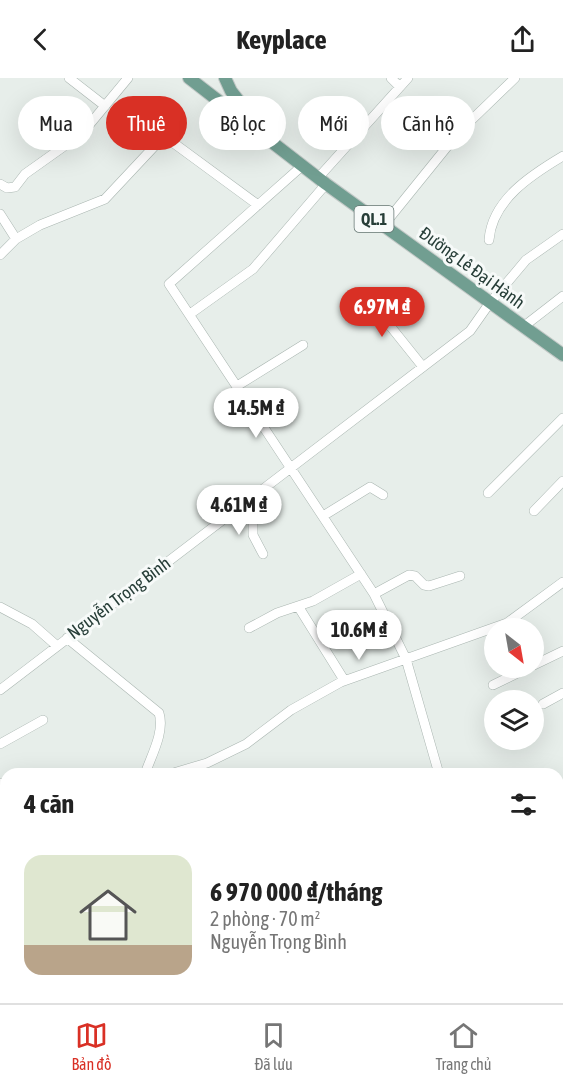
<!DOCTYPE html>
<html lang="vi">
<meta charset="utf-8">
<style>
body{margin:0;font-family:"Asap Condensed",sans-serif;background:#f6f6f6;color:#222;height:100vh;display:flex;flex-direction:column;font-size:22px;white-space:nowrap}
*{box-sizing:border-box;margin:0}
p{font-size:20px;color:#767676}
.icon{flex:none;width:33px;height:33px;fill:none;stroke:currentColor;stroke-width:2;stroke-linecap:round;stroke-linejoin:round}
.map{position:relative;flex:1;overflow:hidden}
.details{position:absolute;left:0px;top:690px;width:564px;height:236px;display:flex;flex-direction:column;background:#fff;border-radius:18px 18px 0 0;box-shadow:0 6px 24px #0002}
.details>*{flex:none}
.guide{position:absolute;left:18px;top:18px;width:528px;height:54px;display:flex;gap:12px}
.needle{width:39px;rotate:149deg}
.fabs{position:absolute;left:484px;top:540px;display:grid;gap:12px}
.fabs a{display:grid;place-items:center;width:60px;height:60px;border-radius:50%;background:#fff;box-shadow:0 6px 24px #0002;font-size:30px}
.price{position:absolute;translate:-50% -51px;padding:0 14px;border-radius:21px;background:#fff;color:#222;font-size:20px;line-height:39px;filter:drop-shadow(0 2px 3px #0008)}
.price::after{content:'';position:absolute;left:50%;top:36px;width:18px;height:14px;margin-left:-9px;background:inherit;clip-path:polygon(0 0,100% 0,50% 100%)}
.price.selected{background:#d93025;color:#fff}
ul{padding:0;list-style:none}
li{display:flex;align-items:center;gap:18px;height:150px;padding:0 24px}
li+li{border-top:2px solid #e0e0e0}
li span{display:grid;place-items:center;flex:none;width:168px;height:120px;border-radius:18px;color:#555}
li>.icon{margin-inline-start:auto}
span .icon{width:72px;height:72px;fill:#fffc;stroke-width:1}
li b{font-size:26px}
h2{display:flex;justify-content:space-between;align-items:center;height:72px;padding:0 24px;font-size:26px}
.pill{padding:0 21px;border-radius:27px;background:#fff;box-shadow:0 6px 24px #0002;font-size:21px;line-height:54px}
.pill.selected{background:#d93025;color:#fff}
header{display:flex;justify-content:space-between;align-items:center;height:78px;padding:0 24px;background:#fff;font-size:27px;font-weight:700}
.tab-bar{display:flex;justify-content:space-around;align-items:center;height:84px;border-top:2px solid #e0e0e0;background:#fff;font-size:16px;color:#767676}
.tab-bar a{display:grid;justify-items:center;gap:3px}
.tab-bar .selected{color:#d93025}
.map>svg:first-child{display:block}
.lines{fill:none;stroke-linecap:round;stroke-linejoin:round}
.minor-casing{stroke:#aab6b1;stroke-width:10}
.major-casing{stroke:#c3c9c7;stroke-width:14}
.minor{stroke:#fff;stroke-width:9}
.major{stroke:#719e91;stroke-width:12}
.labels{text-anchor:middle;stroke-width:6;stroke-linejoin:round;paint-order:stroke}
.shield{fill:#f7faf9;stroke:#657672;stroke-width:1.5}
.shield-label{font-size:16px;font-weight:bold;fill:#273e38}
.street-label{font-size:18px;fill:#273e38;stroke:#f7faf9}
</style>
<header><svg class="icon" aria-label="back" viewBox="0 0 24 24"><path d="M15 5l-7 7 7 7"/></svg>Keyplace<svg class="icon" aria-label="share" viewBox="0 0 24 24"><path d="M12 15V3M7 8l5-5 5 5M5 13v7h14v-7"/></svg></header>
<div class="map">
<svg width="563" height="925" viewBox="0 0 563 925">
<rect width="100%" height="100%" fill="#e7eeea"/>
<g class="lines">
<!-- minor casing -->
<g class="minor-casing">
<path id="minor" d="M69 0 105 28
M391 0 400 9
M75 64 128 0
M302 88 169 206 374 516 406 581 439 696
M318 100 408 0
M0 106 7 110 15 109 25 96 63 69
M0 136 16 161
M383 148 459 54 515 0
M489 162C492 122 531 97 563 78
M0 177 16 161 40 147 105 121 164 58 258 127
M353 218 391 249 423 289
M190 236 253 191 326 106
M523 249 563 218
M237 308 303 267
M488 415 563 340
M244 425 253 440V457L263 476
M534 433 563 403
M323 438 370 409 383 417
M374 516 409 497 415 498 424 507 429 508 460 498
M298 528 344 602
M0 529 32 546 57 568
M249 550 277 535 313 523 361 496
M67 560 159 635C165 654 151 678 145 696
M534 587 563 573
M493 607 528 590
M0 612 470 253 489 226 526 182 563 156
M543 626 563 615
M0 666 43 642
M170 696 207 685 246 666 291 632 341 604 507 545 563 504
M0 705 6 708
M0 762 6 755
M0 847 2 849
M501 920 503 925"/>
</g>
<!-- major casing -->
<g class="major-casing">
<path id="major" d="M189 0 326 106 563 277
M225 0 231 13 260 50"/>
</g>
<!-- minor -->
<use href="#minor" class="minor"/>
<!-- major -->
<use href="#major" class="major"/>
</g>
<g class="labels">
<!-- shield labels -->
<rect class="shield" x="354.5" y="128" width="39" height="26" rx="4.5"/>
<g class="shield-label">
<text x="374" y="147">QL.1</text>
</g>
<!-- street labels -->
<g class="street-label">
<text transform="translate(472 190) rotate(36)" y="6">Đường Lê Đại Hành</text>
<text transform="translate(119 520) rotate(-37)" y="6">Nguyễn Trọng Bình</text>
</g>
</g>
</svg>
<div class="fabs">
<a><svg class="needle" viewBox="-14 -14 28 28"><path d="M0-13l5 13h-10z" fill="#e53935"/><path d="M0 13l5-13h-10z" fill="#767676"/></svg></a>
<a><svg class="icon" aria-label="layers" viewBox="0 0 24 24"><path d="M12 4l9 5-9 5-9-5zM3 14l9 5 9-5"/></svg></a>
</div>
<b class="price selected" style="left:382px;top:260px">6.97M ₫</b>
<b class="price" style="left:256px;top:361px">14.5M ₫</b>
<b class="price" style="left:239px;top:458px">4.61M ₫</b>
<b class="price" style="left:359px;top:583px">10.6M ₫</b>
<div class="guide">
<a class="pill">Mua</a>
<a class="pill selected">Thuê</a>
<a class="pill">Bộ lọc</a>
<a class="pill">Mới</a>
<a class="pill">Căn hộ</a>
</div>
<section class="details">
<h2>4 căn<svg class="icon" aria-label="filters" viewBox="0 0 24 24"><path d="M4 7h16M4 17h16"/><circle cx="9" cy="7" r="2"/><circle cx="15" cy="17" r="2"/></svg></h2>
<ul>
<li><span style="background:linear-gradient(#dfe7d0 75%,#b9a48a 0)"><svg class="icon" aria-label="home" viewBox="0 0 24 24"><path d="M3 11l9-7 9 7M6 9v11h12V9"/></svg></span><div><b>6 970 000 ₫/tháng</b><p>2 phòng · 70 m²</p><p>Nguyễn Trọng Bình</p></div></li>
</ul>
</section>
</div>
<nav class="tab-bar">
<a class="selected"><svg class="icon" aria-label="map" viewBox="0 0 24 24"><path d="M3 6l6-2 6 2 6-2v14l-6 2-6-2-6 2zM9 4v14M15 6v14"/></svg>Bản đồ</a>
<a><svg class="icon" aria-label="saved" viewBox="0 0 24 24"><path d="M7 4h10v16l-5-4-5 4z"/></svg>Đã lưu</a>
<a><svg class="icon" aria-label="home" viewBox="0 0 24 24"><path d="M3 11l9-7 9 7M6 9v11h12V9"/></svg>Trang chủ</a>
</nav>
